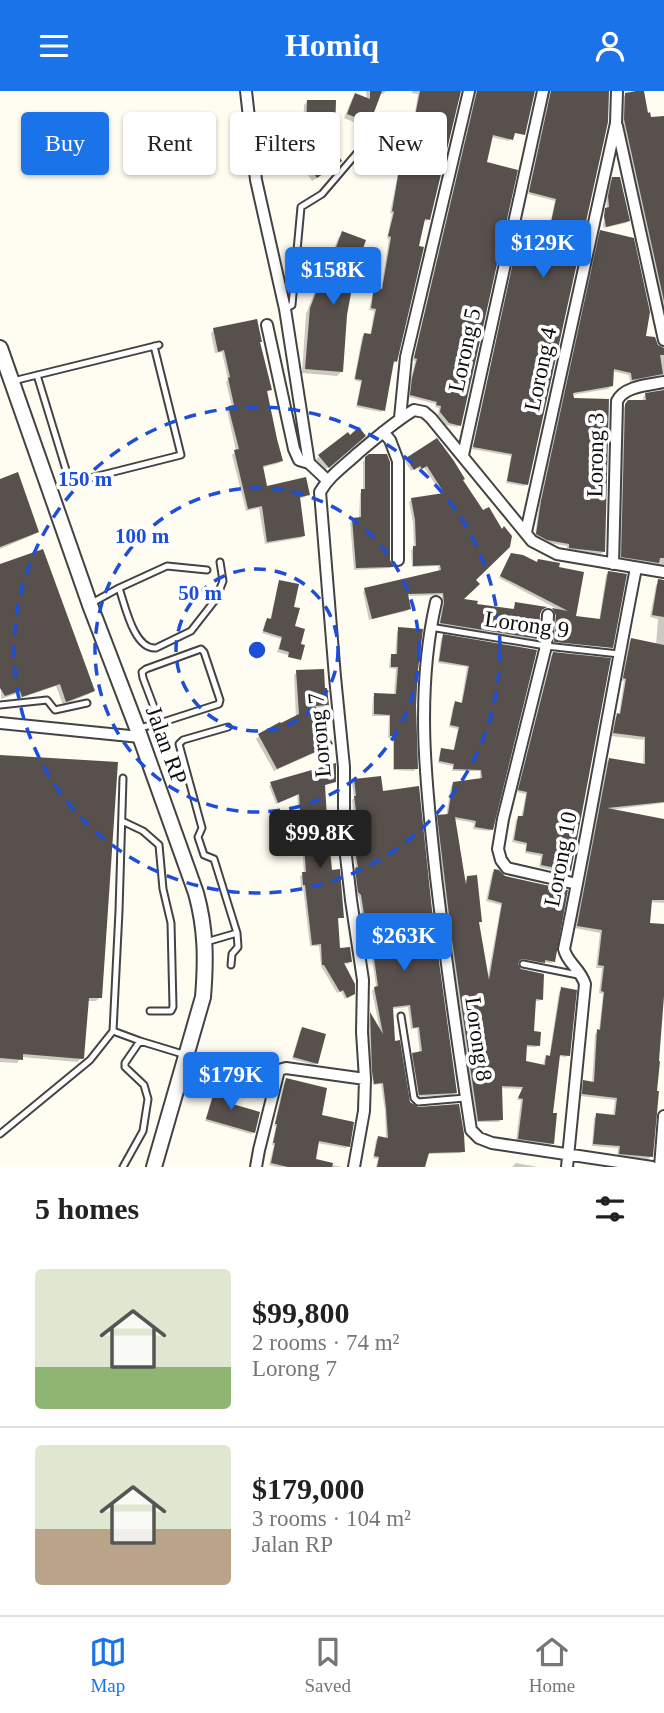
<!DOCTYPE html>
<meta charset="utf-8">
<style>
body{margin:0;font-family:"Times New Roman",serif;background:#f6f6f6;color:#222;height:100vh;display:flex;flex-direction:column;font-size:26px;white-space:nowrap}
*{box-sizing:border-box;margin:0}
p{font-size:23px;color:#767676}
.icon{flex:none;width:38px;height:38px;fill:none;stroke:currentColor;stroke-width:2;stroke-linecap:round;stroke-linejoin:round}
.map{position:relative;height:1076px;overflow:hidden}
.panel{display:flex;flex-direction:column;background:#fff;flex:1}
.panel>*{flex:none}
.guide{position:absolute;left:21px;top:21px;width:623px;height:63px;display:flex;gap:14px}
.price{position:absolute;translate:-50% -60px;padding:0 16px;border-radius:7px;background:#1a73e8;color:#fff;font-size:23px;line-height:46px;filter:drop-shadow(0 2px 4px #0008)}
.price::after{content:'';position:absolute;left:50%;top:42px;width:21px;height:16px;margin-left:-10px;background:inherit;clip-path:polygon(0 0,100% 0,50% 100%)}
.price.active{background:#222;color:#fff}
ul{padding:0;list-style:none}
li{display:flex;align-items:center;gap:21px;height:175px;padding:0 35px}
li+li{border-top:2px solid #e0e0e0}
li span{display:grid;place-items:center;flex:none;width:196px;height:140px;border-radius:7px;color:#555}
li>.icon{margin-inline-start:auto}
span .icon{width:84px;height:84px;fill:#fffc;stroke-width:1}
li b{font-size:30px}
h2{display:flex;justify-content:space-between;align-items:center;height:84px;padding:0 35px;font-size:30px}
.tag{padding:0 24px;border-radius:7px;background:#fff;box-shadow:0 2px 5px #0004;font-size:24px;line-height:63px}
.tag.active{background:#1a73e8;color:#fff}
header{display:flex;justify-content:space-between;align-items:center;height:91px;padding:0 35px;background:#1a73e8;color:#fff;font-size:32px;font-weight:700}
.menu{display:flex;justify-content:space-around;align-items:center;height:98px;border-top:2px solid #e0e0e0;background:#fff;font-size:19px;color:#767676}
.menu a{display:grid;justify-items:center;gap:4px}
.menu .active{color:#1a73e8}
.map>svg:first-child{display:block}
.shadow{fill:#0003}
.building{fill:#58504c}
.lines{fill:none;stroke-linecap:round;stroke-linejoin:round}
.service-casing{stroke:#434343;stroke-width:9}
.minor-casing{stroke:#434343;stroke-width:14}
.tertiary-casing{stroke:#434343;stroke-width:18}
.service{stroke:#fff;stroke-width:5}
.minor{stroke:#fff;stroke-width:10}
.tertiary{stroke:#fff;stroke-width:14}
.ring{fill:none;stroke:#1d4ed8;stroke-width:3.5;stroke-dasharray:12 9}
.labels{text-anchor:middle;stroke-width:7;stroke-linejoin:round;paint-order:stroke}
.street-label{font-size:23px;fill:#101010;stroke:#fff}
.centre{fill:#1d4ed8;stroke:#fff;stroke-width:3.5}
.ring-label{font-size:21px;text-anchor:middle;font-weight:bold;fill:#1d4ed8;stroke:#fff;stroke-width:7;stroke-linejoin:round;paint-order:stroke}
</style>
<header><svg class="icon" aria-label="menu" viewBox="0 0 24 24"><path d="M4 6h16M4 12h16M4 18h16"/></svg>Homiq<svg class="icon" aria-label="person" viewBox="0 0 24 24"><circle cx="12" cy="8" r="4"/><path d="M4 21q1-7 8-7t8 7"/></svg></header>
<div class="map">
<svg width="664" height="1076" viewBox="0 0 664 1076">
<rect width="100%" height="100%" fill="#fffcf2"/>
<!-- shadow -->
<path class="shadow" d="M366 0H386L383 3H379L368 31 364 35 344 27 352 8 356 4 367 9Z
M413 0H459L429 128 426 130H423L396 270 393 273 383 319 381 321 356 316 361 291 354 289 362 246 364 244 370 245 374 220 369 219 373 201 375 198 381 199 389 148 387 147 392 123 390 122 399 77 401 75 411 77 416 53 406 50 411 29 414 27 418 3 411 2Z
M474 0H534L506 42 522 45 513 43 509 50 491 46 485 73 460 334 457 336 446 334 438 324 439 317 435 316 436 313 409 306 410 291 415 270 413 269 475 5Z
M551 0H607L527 393 524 395 506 392 511 365 472 358 521 134 523 132 549 138 555 110 528 103 549 2Z
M626 4 650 28 664 26V228L622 32 623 6Z
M308 10 333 40 329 44 303 43 304 14Z
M304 68 336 74 312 90 300 72Z
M613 88 628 130 626 132 604 137 603 134 607 118 606 109 610 90Z
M601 141 644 246 664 258V286L630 291 629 284 612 280 611 295 608 298 572 304 604 461 601 463 567 459V455L544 451 535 446 539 414 598 144Z
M343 142 351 187 346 223 341 281 337 285 302 282 306 223 322 182 327 178 338 147Z
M214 239 259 252 270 298 267 301 281 369 279 372 261 377 266 397 308 403 305 406 298 408 304 445 301 447 265 453 259 417 246 420 232 364 236 360 227 319 232 316 226 291 228 289 222 261 215 262 211 242Z
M664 300V475L619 468 623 317 629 311H643V307L645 304Z
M347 344 350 346 364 345 324 380 315 369Z
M437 349 474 489 460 509 475 514 512 520 516 512 539 522 537 548 535 550 439 534 442 516V504L406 505 409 518 407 520 369 529 363 501 365 499 439 481 438 475 412 476 411 459 414 456 413 432 409 411 412 408 442 404 424 376 419 379 417 376 411 380 405 370Z
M370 365 388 469 392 475 390 477 354 479 350 431 353 429 359 428 360 402 363 400V370Z
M0 390 37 441 33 444 0 458Z
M509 466 535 472 538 470 557 478 574 527 599 530 606 484 608 482 611 555 553 549 554 527 551 521 552 519 561 520 499 487Z
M0 475 93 600 89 603 63 614 56 595 18 608 16 603 1 608Z
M280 491 292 517 293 537 298 554 300 567 277 561 281 548 262 542 265 531 267 529 270 530 278 493Z
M659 491 664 492V712L609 719 664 737V812L650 811 648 833 664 835V897L651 1065 648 1068 617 1065 618 1057 592 1055 594 1027 597 1024 613 1025 615 1009 580 1005 581 994 584 991 592 992 595 943 599 939 603 903 599 902 602 877H596L600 842 575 837 606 671 609 669 643 675 644 649 611 645 615 627 619 624 624 590 621 589 629 552 631 549 656 554 658 528 650 526 656 494Z
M399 538 416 677 414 680 393 679V647H388L389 625H372L373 606 375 604H394L396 578 389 577 390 567 392 565H395L397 541Z
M443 545 535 560 492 738 489 740 473 738 474 732 454 728 464 791 468 787 480 830 477 833 487 890 501 814 486 810 492 782 495 780 553 870 551 872 543 871 541 873 520 869 516 873 541 908 539 910H534L532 942 539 954 536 956H525L524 971 543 976 544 969 546 966 549 967 559 901 562 898 568 964 566 966 558 965 551 1024 552 1052 550 1055 516 1050 521 1009H517L522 998 500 997 501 1028 499 1031H476L446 820 436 728 438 725H446L451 695 454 692 480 689V680H452L453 675 438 672 440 661 442 659 453 661 458 638 449 636 453 615 455 612 461 613 467 576 438 572 441 548Z
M553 563 570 779 567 782 539 776 541 765 525 762 526 754 512 751 516 729 519 726 521 727 526 703 517 701 551 565Z
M297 581 327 613 323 616 315 617 331 652 328 656 274 680 256 648 259 645 296 627 294 584Z
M0 665 100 906 96 910H87L83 966 77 971 21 966 17 972 0 971Z
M355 689 381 702 430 819 456 1002 453 1004 417 1006 411 966 413 963 420 962 417 937 411 938 408 916 391 918 393 952 407 1009 463 1060 461 1062 427 1063 424 1076H376L378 1068 373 1067 376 1049 379 1047 386 1048 385 1020 381 993 373 994 368 944 370 924 380 940 372 900 376 895 372 868H369L359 806 356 804 354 781 356 779 350 732 355 729 352 709 354 707 352 692Z
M334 690 323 695 331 781 342 826 336 829 339 859 350 870 348 873H342L350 905 345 908 341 900 337 902 321 875 319 855H310L303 796H301L300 785 304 783 302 756H299L297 736 299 734 297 704 276 713 269 695 271 693Z
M302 938 317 972 314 974 292 968 300 940Z
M287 989 348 1055 346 1057 317 1052 313 1070 342 1076H278L269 1074 274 1054H272L276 1035H274L284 991Z
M217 996 227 1014 254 1041 251 1043 205 1030 214 999Z
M516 1072 538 1076H512Z"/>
<!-- building -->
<path class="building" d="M370 0H382L370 32 347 23 355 2 370 8Z
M420 0H461L430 129 425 128 419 155 424 156 397 271 394 270 385 320 357 314 362 289 355 288 356 282 364 242 371 243 376 218 371 217 374 196 382 198 391 146 388 145 394 121 392 120 400 73 412 75 418 50 407 48 412 25H415Z
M477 0H535L525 44 515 42 513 49 493 44 487 71 518 79 461 335 449 332 440 321 441 315 436 314 437 311 410 304 412 287 417 268 414 267Z
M551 0H609L608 31 528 394 507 390 512 363 473 356 522 130 550 136 556 108 529 101Z
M636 0H644L648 22 650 21 651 26 664 25V210L624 28 625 2Z
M307 9H336L335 41 306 40Z
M328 50 342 70 317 87 303 67Z
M612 86H620L630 130 606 136 604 125 605 117 609 116 608 105Z
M600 139 634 147 650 221 646 245 655 246 658 254 664 257V264H660L663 283 632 289 631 282 614 278 613 295 573 302 574 307 609 308 605 461 569 457V453L547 449 536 443 541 410Z
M342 140 366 149 353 186H354L347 224 343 281 305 278 310 217 326 175 329 176Z
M257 228 262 251H260L272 299 267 300 277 348 283 370 263 375 267 395 306 386 310 404 300 406 305 445 267 451 262 415 248 418 234 359 239 358 228 315 234 314 228 287 230 286 224 259 218 261 213 237Z
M664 299V467H660L659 472 621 466 625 313 628 309H646L645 302Z
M359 336 366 345 329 377 318 364 348 341 350 344Z
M437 347 454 370 465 388 463 389 483 419 489 416 502 438 504 435 512 445 510 456 476 489 480 493 464 508 478 510 477 513 514 518 515 511 547 516 542 519 540 523 539 548 440 532 444 512 443 502 408 503 411 518 372 528 364 497 441 479 440 474 413 475V455H416L415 429 411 407 444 402 427 375 422 378 420 375 414 379 406 367Z
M369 363H387L390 371V469L394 476 356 477 352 427 361 426V398H365V366Z
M18 381 39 441 0 456V388Z
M43 458 95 600 66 611 60 593 22 606 20 600 5 605 0 597V473Z
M511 462 523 464 537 471 538 468 560 472 559 476 584 481 576 525 600 528 608 480 627 483 613 557 554 551 556 524 552 517 568 520 500 485Z
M658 488 664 489V526L652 524Z
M279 489 299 493 294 516 300 517 295 535 305 538 301 553 305 554 301 569 288 566 289 561 279 558 282 546 263 540 267 527 271 528Z
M398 536 423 538 418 579 416 614 418 678H394V645H390V624L374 623V602L396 603 398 576H391V563H397Z
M443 543 537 559 493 739 475 736 476 730 455 726 466 794 467 785 477 784 482 831H479L489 889 502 812 488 808 494 778 499 779 505 785 568 799 555 871 545 869V872L523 868 520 869 518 873 521 878 544 883 543 909 536 908 534 940 541 941 540 955 527 954 526 970 545 974 546 964 550 965 561 896 577 899 570 965 560 964 553 1022H557L554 1053 518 1048 523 1008 518 1007 523 996 502 995 503 1029 478 1030 452 849 437 724 448 723 453 691 482 687 481 679 453 678 454 673 439 670 441 657 454 659 459 636 450 634 455 610 462 612 469 575 439 570Z
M631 547 664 554V711L607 717 664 728V809H652L650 832 664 833V905L659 970H660L657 1000H659L653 1066 619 1063 620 1055 593 1053 596 1022 615 1024 617 1007 582 1003 583 989 594 991 597 938 600 939 604 901 601 900 604 875 598 874 602 839 577 835 609 667 645 673V646L613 642 617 622 620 623 626 588 623 587Z
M553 561 611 567 571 780 541 774 543 763 526 760 527 752 514 749 518 725H523L527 701 518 699Z
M324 578 325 597H327L329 614 315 615 333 653 277 678 258 643 280 631 281 632 299 623 296 579Z
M0 664 118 671 102 907H89L84 967 83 968 23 963V969L0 967Z
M336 672V691L325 694 327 727 332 779 340 778 342 803 344 827H338L340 857 350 856 352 871 344 872 355 893V903L347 907 343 899 340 901 324 874H322L321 853 312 854 305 794H303L302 781H306L304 754H301L299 732H301L299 703 278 712 270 691Z
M381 685 383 700 419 695 432 819 457 1002 419 1004 412 962 422 960 419 936 413 937 410 914 393 916 395 950 400 949 410 1011 418 1016 459 1013 464 1043 465 1061 429 1062 425 1076H377L379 1066 374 1065 378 1045 388 1047 386 1017 383 992 374 993 372 980 370 921 383 943 374 896 378 895 374 867H371L361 804 358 801 355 777 358 776 353 748 352 727H357L354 705H356L354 688Z
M302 936 326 943 318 973 293 966Z
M286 987 327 997 322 1024 354 1031 350 1056 319 1050 316 1068 333 1072 332 1076H288L271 1072 275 1052H273L277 1033H275Z
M216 995 233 999 229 1012 260 1021 255 1042 206 1028Z"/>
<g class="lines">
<!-- service casing -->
<g class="service-casing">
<path id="service" d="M285 218 292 214 301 116 322 103 363 55
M37 284 70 392 181 364 154 255
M13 290 159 254
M119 497C125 514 134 559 156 557L191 540 216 508 223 490 220 471
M90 513 119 497 167 475 207 479
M430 536 546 555 619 563
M0 614 47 609 55 619 87 612
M228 636 183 649 179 653 202 737 198 746 204 764 214 768 237 842 238 856 232 863 231 874
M139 637 160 632 219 613 220 609 204 561 201 558 146 578 142 581 143 587 160 632
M122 730 143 740 159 754 163 798 171 832 173 916 171 920H150
M206 851 237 842
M523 873 578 884
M401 925 414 1007 418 1011 465 1007
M113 940 140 950
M0 1043 90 969 113 940 119 820 123 687
M123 1076 143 1040 148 1008 144 994 125 976V972L140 950 186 964"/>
</g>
<!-- minor casing -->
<g class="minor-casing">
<path id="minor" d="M246 0 256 89 285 218 309 372 327 389
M617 35 664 249
M267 234 294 358 299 369 309 372
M400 327 406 266 469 0
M383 341 390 349 398 370V469
M463 364 543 0
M526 441 616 32 617 0
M613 473 617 310C624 295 649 294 664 291
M436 511C415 603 426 694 436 786 446 871 458 955 471 1039L479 1047 492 1052 652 1076
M548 524 546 555 503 728 498 758 501 769 507 777 577 793
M0 632 140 646
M256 1076 259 1059 279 979 286 977 365 988
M354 1076 364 1020 365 988 362 941 363 889 351 809 346 765 344 732V676L335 586 320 401C329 385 344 375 358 362 376 347 394 331 414 319L424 321 431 327 532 450 557 463 664 481
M567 1076 585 893C580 877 567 872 564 858 590 732 611 604 636 477
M660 1076 664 1025"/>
</g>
<!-- tertiary casing -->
<g class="tertiary-casing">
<path id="tertiary" d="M0 257 90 514 137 637 196 802C206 838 206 869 203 906L154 1076"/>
</g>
<!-- service -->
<use href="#service" class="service"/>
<!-- minor -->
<use href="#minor" class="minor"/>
<!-- tertiary -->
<use href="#tertiary" class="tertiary"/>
</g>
<!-- distance rings -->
<g class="ring">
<circle cx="257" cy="559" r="81"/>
<circle cx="257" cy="559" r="162"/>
<circle cx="257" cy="559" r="243"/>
</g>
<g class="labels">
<!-- street labels -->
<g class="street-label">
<text transform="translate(464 259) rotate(-78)" y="8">Lorong 5</text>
<text transform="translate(540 278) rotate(-78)" y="8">Lorong 4</text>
<text transform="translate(595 364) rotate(-89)" y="8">Lorong 3</text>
<text transform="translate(527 533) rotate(8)" y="8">Lorong 9</text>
<text transform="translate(319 644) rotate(-95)" y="8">Lorong 7</text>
<text transform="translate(167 654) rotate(70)" y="8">Jalan RP</text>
<text transform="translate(560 768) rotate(-79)" y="8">Lorong 10</text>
<text transform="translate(479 948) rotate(82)" y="8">Lorong 8</text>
</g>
</g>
<circle cx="257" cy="559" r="10" class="centre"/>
<g class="ring-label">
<text x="85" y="395">150 m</text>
<text x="142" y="452">100 m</text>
<text x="200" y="509">50 m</text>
</g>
</svg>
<b class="price" style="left:543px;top:189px">$129K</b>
<b class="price" style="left:333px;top:216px">$158K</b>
<b class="price active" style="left:320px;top:779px">$99.8K</b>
<b class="price" style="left:404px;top:882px">$263K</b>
<b class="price" style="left:231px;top:1021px">$179K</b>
<div class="guide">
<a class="tag active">Buy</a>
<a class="tag">Rent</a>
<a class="tag">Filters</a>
<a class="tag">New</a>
</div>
</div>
<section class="panel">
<h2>5 homes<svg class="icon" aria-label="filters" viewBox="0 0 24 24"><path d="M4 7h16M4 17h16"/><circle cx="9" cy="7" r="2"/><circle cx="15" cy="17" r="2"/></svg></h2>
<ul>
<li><span style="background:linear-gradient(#dfe7d0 70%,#8fb573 0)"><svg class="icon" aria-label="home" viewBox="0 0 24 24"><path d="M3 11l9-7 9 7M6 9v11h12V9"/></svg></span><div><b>$99,800</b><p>2 rooms · 74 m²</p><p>Lorong 7</p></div></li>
<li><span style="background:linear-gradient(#dfe7d0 60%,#b9a48a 0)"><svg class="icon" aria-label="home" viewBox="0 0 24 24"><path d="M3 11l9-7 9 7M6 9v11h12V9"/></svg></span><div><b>$179,000</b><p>3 rooms · 104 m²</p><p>Jalan RP</p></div></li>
</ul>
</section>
<nav class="menu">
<a class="active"><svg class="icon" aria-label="map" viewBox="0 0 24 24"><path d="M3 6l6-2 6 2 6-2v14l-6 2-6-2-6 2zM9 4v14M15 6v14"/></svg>Map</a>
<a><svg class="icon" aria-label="saved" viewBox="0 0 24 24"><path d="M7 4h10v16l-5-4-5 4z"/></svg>Saved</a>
<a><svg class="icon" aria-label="home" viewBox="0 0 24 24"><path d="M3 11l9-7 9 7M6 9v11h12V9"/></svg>Home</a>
</nav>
